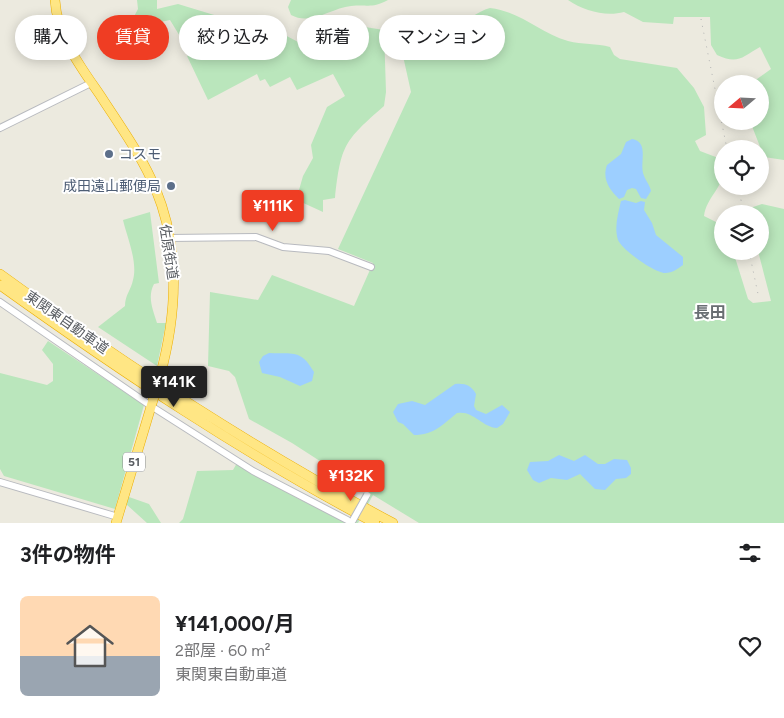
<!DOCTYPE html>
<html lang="ja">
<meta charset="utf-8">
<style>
body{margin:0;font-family:Figtree,"Noto Sans JP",sans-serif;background:#f2f2f2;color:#202124;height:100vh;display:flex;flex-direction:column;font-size:19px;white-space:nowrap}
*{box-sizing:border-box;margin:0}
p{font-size:16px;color:#757577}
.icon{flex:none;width:28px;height:28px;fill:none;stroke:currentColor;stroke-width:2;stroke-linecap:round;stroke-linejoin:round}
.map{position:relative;height:523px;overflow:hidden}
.drawer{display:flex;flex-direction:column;background:#fff;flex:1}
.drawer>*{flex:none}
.top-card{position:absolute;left:15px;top:15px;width:500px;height:45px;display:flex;gap:10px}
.needle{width:32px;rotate:251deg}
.fabs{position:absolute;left:714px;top:75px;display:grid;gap:10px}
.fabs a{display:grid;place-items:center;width:55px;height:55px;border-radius:50%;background:#fff;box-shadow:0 2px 12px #0003;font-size:25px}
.price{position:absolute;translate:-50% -42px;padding:0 11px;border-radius:5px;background:#ef3d23;color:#fff;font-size:16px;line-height:32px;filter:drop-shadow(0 1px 2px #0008)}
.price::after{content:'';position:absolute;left:50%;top:30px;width:15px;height:11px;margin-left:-8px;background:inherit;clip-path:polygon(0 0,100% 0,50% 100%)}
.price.selected{background:#222;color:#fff}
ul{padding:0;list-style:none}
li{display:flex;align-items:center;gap:15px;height:125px;padding:0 20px}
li+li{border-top:1px solid #e0e0e0}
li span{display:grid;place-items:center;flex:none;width:140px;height:100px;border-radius:8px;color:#555}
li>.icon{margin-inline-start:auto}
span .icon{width:60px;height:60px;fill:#fffc;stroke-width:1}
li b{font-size:21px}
h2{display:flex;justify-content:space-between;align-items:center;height:60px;padding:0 20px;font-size:21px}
.pill{padding:0 18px;border-radius:22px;background:#fff;box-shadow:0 2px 12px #0003;font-size:18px;line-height:45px}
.pill.selected{background:#ef3d23;color:#fff}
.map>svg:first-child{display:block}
.green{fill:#bae6bc}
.water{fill:#9dcfff}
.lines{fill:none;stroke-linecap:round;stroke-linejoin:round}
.minor-casing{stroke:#b8babf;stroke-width:8}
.highway-casing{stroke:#ecae00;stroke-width:10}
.minor{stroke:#fff;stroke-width:6}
.highway{stroke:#ffe684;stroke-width:9}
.rail{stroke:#b3b4b4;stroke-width:1;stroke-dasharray:1 6;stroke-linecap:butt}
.minor-bridge-casing{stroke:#b8babf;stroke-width:8;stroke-linecap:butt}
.highway-bridge-casing{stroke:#ecae00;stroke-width:10;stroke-linecap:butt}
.minor-bridge{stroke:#fff;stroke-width:6}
.highway-bridge{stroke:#ffe684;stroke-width:9}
.service-dot{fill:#5c6f8a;stroke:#fff;stroke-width:2}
.labels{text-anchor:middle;stroke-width:4;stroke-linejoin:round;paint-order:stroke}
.shield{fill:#fff;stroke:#8a8d90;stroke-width:1}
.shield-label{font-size:12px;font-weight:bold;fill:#585c61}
.service-label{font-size:14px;fill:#4e5e75;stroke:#fff;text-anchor:start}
.street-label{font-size:14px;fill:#585c61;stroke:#fff}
.quarter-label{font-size:16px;font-weight:bold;fill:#696e73;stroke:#fff}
</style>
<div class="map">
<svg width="784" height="523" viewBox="0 0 784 523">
<rect width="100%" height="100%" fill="#eceadf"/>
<!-- green -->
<path class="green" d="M137 0H157V9L178 4 224 18 230 24 244 27 247 22 264 24 300 43 365 27 384 30 386 92 384 106C344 141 341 145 335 198L323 200V212L299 201 297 197 303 176 313 158 311 145 327 107 345 96 333 74 297 90 290 77 270 87 265 79 260 81 257 74 208 100 187 56 209 45 205 29 181 38 170 20 132 28 130 24 138 9Z
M291 0H388C370 9 369 4 351 6 331 8 311 26 291 15L288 7Z
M568 0H784V160L764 157 750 121H760V84H750L771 69 760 47C742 57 738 65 717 55L711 45 710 17H674L673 24 643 22 624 12C606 17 584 11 568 0Z
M490 8C522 12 539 33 568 41 582 45 597 43 610 47L614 55 620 59 677 68 694 88 704 107 706 135 695 141 700 151 721 159C729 187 707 193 704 216L722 225V251H733L748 299 753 303 771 301 758 251H760V214H748L747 209 762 204 784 209V523H419L373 495 358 523H355L371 494 292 443 249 419 235 377 229 371 208 366 210 292 258 300 272 275 354 306 373 263 338 249 411 92 401 47 412 19 423 15C431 18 445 28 454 26 466 23 477 11 490 8Z
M150 212 159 283 154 284C147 297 153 310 157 323H166L157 366 98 327 125 306C125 295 131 290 133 280 138 262 127 237 123 220Z
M48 341 144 405 115 509 4 476 0 469V373L47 385 53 381V364L42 350Z
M237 463 297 498 348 523H179L183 519 197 471 233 470Z
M129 497 149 504 161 523H147L126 504Z"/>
<!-- water -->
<path class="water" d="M632 139C649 142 640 161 643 173 645 180 650 185 651 191L646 199 641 198 636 189 632 188 627 190 624 197 619 199C609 189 602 179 607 165L621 154 626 142Z
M625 200 636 203 641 201 645 202 644 210 652 223 656 235 683 257V265C677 269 673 273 665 273 655 273 622 250 618 240 614 227 618 214 621 201Z
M269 353C293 354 301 349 314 372L312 381 300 386 280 377 262 373 259 362 263 356Z
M455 384C465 383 471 385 476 394L474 406 476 410 486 414 502 405 510 412 503 424 497 428C482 427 473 410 457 413 442 425 434 435 414 435L403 424 398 422 393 412 398 404 412 401 425 405Z
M559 455 574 461 585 455 598 464H605L614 459 627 460 631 468V474L626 478 616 479 605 490 595 489 580 474 567 480 551 478 539 483 533 480 527 470 530 462 548 461Z"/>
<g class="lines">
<!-- minor casing -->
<g class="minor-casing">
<path id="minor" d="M0 128 91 83
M169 238 256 237 283 247 329 251 371 267
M0 302 151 406 253 471 351 522 353 520
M0 482 118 517"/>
</g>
<!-- highway casing -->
<g class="highway-casing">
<path id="highway" d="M55 0C57 36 80 66 100 95 120 126 142 156 156 190 181 251 177 314 160 376
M0 274C125 365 256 450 393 523
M0 285C120 371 244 454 375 523
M116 523 153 400"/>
</g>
<!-- minor -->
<use href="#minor" class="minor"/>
<!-- highway -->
<use href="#highway" class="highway"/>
<!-- rail -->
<path class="rail" d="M701 19 727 149
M738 186 744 214
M749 251 758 294"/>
<!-- minor-bridge casing -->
<g class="minor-bridge-casing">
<path id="minor-bridge" d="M353 520 367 495"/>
</g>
<!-- highway-bridge casing -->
<g class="highway-bridge-casing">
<path id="highway-bridge" d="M153 400 160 376"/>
</g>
<!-- minor-bridge -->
<use href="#minor-bridge" class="minor-bridge"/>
<!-- highway-bridge -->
<use href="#highway-bridge" class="highway-bridge"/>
</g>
<!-- markers -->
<g class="service-dot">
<circle cx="109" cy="154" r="5"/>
<circle cx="171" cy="186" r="5"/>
</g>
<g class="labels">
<!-- shield labels -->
<rect class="shield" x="123" y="452.5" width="22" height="19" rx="4"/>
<g class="shield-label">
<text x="134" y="466">51</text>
</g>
<!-- service labels -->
<g class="service-label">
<text x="119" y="159">コスモ</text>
<text x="161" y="191" text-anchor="end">成田遠山郵便局</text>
</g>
<!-- street labels -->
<g class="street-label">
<text transform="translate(169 252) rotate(81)" y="5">佐原街道</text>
<text transform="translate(67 322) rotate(35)" y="5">東関東自動車道</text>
</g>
<!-- quarter labels -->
<g class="quarter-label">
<text x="710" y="318">長田</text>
</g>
</g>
</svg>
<div class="fabs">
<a><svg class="needle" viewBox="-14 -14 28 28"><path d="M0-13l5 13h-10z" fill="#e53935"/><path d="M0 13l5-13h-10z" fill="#757577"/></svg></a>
<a><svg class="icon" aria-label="locate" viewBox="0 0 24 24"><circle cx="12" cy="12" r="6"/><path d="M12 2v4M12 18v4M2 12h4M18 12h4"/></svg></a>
<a><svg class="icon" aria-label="layers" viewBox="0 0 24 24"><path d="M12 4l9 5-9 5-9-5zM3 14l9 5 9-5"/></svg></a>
</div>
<b class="price" style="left:273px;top:232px">¥111K</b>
<b class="price selected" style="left:174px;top:408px">¥141K</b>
<b class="price" style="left:351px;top:502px">¥132K</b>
<div class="top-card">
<a class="pill">購入</a>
<a class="pill selected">賃貸</a>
<a class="pill">絞り込み</a>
<a class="pill">新着</a>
<a class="pill">マンション</a>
</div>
</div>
<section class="drawer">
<h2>3件の物件<svg class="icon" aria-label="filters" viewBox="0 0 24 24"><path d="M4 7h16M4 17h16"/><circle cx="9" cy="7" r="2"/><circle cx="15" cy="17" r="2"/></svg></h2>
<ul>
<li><span style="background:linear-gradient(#ffd9b3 60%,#9aa5b1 0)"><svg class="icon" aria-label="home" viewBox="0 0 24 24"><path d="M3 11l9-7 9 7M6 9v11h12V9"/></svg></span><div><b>¥141,000/月</b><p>2部屋 · 60 m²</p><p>東関東自動車道</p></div><svg class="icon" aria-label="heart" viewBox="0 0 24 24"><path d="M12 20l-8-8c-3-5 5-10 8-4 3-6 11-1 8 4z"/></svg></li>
</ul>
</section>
